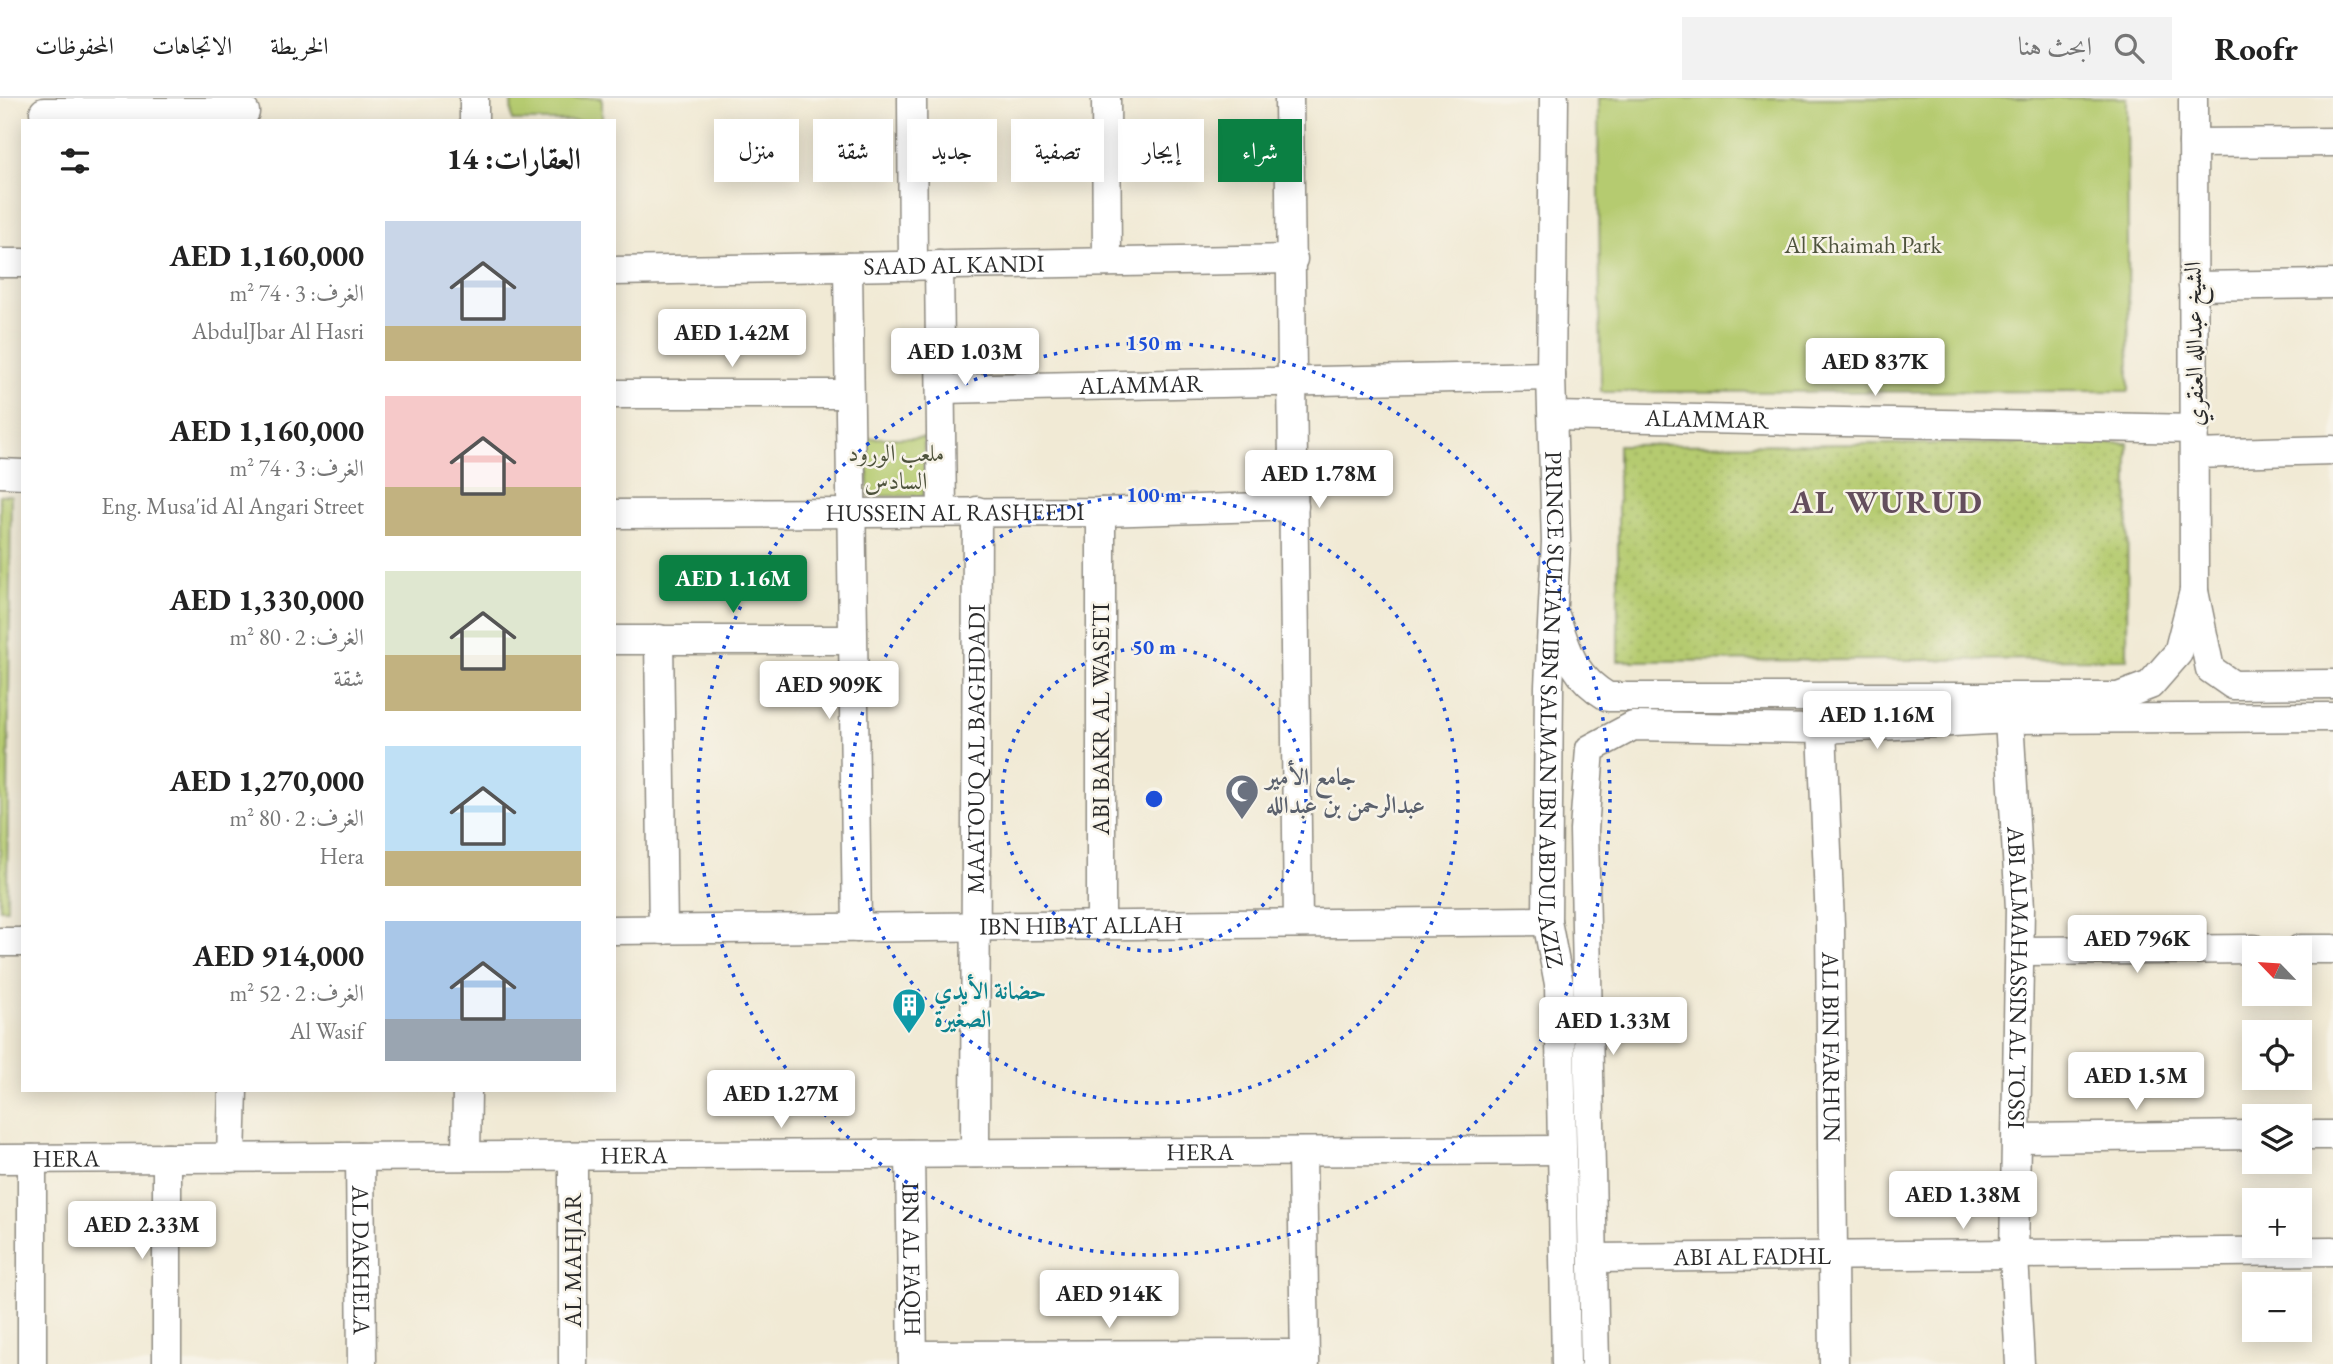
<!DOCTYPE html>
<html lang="ar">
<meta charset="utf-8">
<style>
body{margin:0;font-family:"EB Garamond",Amiri,serif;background:#f2f2f2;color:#222;direction:rtl;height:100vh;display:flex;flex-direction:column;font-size:26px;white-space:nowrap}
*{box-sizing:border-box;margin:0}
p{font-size:23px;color:#767676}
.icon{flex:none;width:38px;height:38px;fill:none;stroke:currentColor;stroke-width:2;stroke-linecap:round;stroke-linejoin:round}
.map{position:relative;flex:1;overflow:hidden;direction:ltr}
.side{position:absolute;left:21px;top:21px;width:595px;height:973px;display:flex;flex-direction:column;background:#fff;border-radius:0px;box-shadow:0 4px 18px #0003;direction:rtl}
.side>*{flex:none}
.banner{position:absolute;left:637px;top:21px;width:665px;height:63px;direction:rtl;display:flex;gap:14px}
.needle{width:46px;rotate:295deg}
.controls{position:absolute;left:2242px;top:838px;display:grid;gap:14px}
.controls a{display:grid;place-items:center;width:70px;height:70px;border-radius:0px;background:#fff;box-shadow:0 4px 18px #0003;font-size:35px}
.price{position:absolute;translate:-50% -60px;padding:0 16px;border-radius:7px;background:#fff;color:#222;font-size:23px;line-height:46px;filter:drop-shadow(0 2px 4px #0008)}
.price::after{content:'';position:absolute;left:50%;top:42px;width:21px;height:16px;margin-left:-10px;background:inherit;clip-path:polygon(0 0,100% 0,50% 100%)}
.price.on{background:#0b8043;color:#fff}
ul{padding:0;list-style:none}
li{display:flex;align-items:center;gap:21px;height:175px;padding:0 35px}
li span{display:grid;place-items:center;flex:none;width:196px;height:140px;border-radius:0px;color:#555}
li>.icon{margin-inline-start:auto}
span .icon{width:84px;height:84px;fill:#fffc;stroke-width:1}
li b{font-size:30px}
h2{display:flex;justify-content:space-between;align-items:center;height:84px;padding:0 35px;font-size:30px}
.pill{padding:0 24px;border-radius:0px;background:#fff;box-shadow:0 4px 18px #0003;font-size:24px;line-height:63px}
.pill.on{background:#0b8043;color:#fff}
header{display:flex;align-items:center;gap:42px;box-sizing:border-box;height:98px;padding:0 35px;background:#fff;border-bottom:2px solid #e0e0e0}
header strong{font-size:33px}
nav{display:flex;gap:38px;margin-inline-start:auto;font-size:24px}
.search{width:490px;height:63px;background:#f2f2f2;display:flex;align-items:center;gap:18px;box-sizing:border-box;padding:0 24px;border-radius:0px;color:#767676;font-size:26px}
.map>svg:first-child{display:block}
.green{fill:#b5cb70;stroke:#707b4e;stroke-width:2}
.garden{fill:url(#garden-dots);stroke:#707b4e;stroke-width:2}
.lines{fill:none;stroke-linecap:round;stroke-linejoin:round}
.minor-casing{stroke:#8e8a80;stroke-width:31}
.minor{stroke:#fff;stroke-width:28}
.ring{fill:none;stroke:#1d4ed8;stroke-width:3.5;stroke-dasharray:3.5 7}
.labels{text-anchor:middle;stroke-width:5;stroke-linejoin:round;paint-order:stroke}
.park-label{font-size:24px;fill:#4e533c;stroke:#f7f3e8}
.street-label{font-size:24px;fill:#2b2b2b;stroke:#f7f3e8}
.worship-label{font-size:24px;font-weight:bold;fill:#5b616d;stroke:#f7f3e8;text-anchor:start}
.culture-label{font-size:24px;font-weight:bold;fill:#0d838f;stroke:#f7f3e8;text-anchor:start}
.district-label{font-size:32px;font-weight:bold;letter-spacing:2px;fill:#644e5d;stroke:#f7f3e8}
.centre{fill:#1d4ed8;stroke:#f7f3e8;stroke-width:3.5}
.ring-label{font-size:21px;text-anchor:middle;font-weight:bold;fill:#1d4ed8;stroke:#f7f3e8;stroke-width:5;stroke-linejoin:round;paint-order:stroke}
</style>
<header>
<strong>Roofr</strong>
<div class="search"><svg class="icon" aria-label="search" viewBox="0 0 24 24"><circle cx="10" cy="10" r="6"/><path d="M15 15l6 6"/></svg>ابحث هنا</div>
<nav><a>الخريطة</a><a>الاتجاهات</a><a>المحفوظات</a></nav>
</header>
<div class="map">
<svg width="2333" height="1266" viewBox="0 0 2333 1266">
<defs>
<pattern id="garden-dots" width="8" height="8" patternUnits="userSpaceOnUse" patternTransform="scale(1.75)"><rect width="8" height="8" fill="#b5cb70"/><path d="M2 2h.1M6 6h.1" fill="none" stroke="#9cae61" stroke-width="1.8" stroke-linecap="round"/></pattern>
</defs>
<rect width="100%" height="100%" fill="#f7f3e8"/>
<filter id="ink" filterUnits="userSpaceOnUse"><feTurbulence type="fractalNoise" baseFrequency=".0143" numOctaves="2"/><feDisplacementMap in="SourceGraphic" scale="14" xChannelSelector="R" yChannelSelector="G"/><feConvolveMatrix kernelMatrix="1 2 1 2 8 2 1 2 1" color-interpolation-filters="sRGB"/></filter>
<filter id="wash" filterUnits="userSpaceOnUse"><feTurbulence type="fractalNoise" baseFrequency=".00686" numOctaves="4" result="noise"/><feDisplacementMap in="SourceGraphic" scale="28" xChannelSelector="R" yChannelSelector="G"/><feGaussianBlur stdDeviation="1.57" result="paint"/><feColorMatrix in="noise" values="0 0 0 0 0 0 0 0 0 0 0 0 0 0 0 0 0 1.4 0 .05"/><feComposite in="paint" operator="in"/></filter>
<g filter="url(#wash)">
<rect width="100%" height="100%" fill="#f1ead5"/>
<!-- green -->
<path class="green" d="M511 0H602V23H512Z
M1598 0H2127L2129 293 1601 294Z
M868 340H924V398H868Z
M0 397H11L7 811H0Z"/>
<!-- garden -->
<path class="garden" d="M2128 345 2127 561 1618 563V347Z"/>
</g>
<g filter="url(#ink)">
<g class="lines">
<!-- minor casing -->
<g class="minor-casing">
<g id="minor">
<path d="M912 0 913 168"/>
<path d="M1106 0 1107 164"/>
<path d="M1289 0 1298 825"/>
<path id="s1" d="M1554 0 1551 278 1556 444 1549 588 1547 823 1559 886 1566 1266"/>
<path d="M2193 0 2194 493 2210 571 2233 587 2333 586"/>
<path d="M44 14H245"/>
<path d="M474 23V0"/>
<path d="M2193 45 2333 44"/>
<path d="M0 165H23"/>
<path d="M939 167 942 414"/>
<path d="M848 169 857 830"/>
<path id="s2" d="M614 173 1293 161"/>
<path d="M2193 188 2333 186"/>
<path id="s3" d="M941 291 1551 278"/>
<path d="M614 296H849"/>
<path id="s4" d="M1553 318 2195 331"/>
<path d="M2195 356 2333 352"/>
<path d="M0 375 23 376"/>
<path d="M1101 414V828"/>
<path id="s5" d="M614 416 1101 414 1294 408"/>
<path d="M1556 520C1568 556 1574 579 1608 599H2118L2150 587 2178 555 2194 493"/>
<path d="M659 541 663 832"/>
<path d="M614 542H852"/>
<path id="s6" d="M2009 621 2020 810 2014 1158 2020 1266"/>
<path id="s7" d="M1822 631 1830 826 1834 1266"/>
<path id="s8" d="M614 832 1547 823"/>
<path d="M0 844H23"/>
<path d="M2300 851H2333"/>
<path d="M2020 853 2254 851"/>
<path d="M2300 1037H2333"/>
<path d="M2018 1040 2254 1037"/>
<path d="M1302 1054 1305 1266"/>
<path id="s9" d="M975 1055 977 413"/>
<path id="s10" d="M910 1056 913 1266"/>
<path d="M466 1058 467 992"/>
<path id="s11" d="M360 1059 362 1266"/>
<path d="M167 1060V1266"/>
<path d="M231 1060 233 992"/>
<path id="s12" d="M0 1061 1562 1052"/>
<path d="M32 1061V1266"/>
<path id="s13" d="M1593 1160 2333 1153"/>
<path d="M913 1257 1305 1256"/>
<path d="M573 1266V1058"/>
<path d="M1595 1266 1584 732 1590 651 1633 628 1822 631 2009 621 2333 619"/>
</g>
</g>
<!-- minor -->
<use href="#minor" class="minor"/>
</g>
</g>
<!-- distance rings -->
<g class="ring">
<circle cx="1154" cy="701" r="152"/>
<circle cx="1154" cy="701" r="304"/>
<circle cx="1154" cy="701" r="456"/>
</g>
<!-- icons -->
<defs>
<g id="mosque-pin" transform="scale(1.75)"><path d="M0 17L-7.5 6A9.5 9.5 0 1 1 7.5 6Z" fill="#6b7280" stroke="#f7f3e8"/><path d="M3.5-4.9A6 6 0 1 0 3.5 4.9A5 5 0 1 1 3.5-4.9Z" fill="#fff"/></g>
<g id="building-pin" transform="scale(1.75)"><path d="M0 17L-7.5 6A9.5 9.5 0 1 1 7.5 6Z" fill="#0f9aa8" stroke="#f7f3e8"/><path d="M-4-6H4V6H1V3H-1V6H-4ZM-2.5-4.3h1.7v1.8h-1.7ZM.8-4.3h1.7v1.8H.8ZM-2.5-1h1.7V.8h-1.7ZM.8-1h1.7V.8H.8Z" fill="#fff"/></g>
</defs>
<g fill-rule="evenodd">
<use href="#mosque-pin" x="1242" y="693"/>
<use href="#building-pin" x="909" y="907"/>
</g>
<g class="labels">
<!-- park labels -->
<g class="park-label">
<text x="1863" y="155">Al Khaimah Park</text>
<text x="896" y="363">ملعب الورود<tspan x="896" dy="28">السادس</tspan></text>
</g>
<!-- street labels -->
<g class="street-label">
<text dy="8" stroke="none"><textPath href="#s2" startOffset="340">SAAD AL KANDI</textPath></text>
<text transform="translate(2194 246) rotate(-91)" y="8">الشيخ عبدالله العنقري</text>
<text dy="8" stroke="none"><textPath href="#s3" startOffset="200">ALAMMAR</textPath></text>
<text dy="8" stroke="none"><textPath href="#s4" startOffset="154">ALAMMAR</textPath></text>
<text dy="8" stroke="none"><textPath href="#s5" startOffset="341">HUSSEIN AL RASHEEDI</textPath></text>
<text dy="8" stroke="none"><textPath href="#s1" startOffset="612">PRINCE SULTAN IBN SALMAN IBN ABDULAZIZ</textPath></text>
<text transform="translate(1101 621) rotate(-90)" y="8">ABI BAKR AL WASETI</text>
<text dy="8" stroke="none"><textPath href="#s9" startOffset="404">MAATOUQ AL BAGHDADI</textPath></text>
<text dy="8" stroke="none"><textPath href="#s8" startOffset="467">IBN HIBAT ALLAH</textPath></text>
<text dy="8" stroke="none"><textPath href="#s6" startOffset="259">ABI ALMAHASSIN AL TOSSI</textPath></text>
<text dy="8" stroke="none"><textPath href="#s7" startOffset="318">ALI BIN FARHUN</textPath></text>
<text dy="8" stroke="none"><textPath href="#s12" startOffset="1200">HERA</textPath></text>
<text dy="8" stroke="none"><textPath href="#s12" startOffset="634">HERA</textPath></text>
<text dy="8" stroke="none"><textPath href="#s12" startOffset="66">HERA</textPath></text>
<text dy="8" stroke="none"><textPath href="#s13" startOffset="159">ABI AL FADHL</textPath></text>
<text dy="8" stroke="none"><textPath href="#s10" startOffset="105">IBN AL FAQIH</textPath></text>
<text transform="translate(573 1162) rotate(-90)" y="8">AL MAHJAR</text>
<text dy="8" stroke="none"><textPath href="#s11" startOffset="103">AL DAKHELA</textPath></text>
</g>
<!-- worship labels -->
<g class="worship-label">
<text x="1266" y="687">جامع الأمير<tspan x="1266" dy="28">عبدالرحمن بن عبدالله</tspan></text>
</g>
<!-- culture labels -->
<g class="culture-label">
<text x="934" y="901">حضانة الأيدي<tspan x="934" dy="28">الصغيرة</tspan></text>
</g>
<!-- district labels -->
<g class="district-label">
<text x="1887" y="415">AL WURUD</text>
</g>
</g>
<circle cx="1154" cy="701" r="10" class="centre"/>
<g class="ring-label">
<text x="1154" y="252">150 m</text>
<text x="1154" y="404">100 m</text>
<text x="1154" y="556">50 m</text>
</g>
</svg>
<div class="controls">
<a><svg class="needle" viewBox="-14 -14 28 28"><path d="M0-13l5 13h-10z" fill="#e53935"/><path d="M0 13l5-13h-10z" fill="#767676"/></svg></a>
<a><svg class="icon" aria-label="locate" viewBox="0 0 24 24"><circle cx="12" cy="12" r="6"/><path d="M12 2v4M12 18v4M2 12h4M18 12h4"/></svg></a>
<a><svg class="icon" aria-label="layers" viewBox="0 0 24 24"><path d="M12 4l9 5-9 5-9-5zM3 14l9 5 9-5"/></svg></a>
<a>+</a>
<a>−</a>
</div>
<b class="price" style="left:732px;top:271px">AED 1.42M</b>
<b class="price" style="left:965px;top:290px">AED 1.03M</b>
<b class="price" style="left:1875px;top:300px">AED 837K</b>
<b class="price" style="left:1319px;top:412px">AED 1.78M</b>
<b class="price on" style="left:733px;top:517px">AED 1.16M</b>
<b class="price" style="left:829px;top:623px">AED 909K</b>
<b class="price" style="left:1877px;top:653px">AED 1.16M</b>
<b class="price" style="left:2137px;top:877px">AED 796K</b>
<b class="price" style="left:1613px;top:959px">AED 1.33M</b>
<b class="price" style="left:2136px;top:1014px">AED 1.5M</b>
<b class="price" style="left:781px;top:1032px">AED 1.27M</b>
<b class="price" style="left:1963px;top:1133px">AED 1.38M</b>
<b class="price" style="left:142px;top:1163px">AED 2.33M</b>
<b class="price" style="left:1109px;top:1232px">AED 914K</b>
<div class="banner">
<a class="pill on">شراء</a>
<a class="pill">إيجار</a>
<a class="pill">تصفية</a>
<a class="pill">جديد</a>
<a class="pill">شقة</a>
<a class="pill">منزل</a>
</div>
<section class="side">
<h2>العقارات: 14<svg class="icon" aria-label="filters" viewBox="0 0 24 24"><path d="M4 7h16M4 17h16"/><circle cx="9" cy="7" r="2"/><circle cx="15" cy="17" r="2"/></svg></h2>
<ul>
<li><span style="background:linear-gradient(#c9d6e8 75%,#c2b280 0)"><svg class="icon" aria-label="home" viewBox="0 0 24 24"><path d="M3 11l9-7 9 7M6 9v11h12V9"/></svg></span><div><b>AED 1,160,000</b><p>الغرف: 3 · 74 m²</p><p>AbdulJbar Al Hasri</p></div></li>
<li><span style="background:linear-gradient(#f6c9c9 65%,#c2b280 0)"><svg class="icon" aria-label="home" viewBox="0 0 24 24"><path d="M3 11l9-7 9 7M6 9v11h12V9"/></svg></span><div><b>AED 1,160,000</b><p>الغرف: 3 · 74 m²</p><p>Eng. Musa'id Al Angari Street</p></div></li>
<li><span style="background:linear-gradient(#dfe7d0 60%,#c2b280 0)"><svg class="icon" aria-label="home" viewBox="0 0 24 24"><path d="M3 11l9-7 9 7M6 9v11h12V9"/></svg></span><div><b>AED 1,330,000</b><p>الغرف: 2 · 80 m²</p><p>شقة</p></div></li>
<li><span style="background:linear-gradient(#bfe0f5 75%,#c2b280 0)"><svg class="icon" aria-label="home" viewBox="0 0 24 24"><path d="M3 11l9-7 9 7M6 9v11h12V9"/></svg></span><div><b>AED 1,270,000</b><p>الغرف: 2 · 80 m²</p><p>Hera</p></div></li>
<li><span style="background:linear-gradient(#a9c7e8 70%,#9aa5b1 0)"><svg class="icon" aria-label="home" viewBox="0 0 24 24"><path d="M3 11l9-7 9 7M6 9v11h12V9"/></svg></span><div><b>AED 914,000</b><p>الغرف: 2 · 52 m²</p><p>Al Wasif</p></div></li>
</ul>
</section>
</div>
